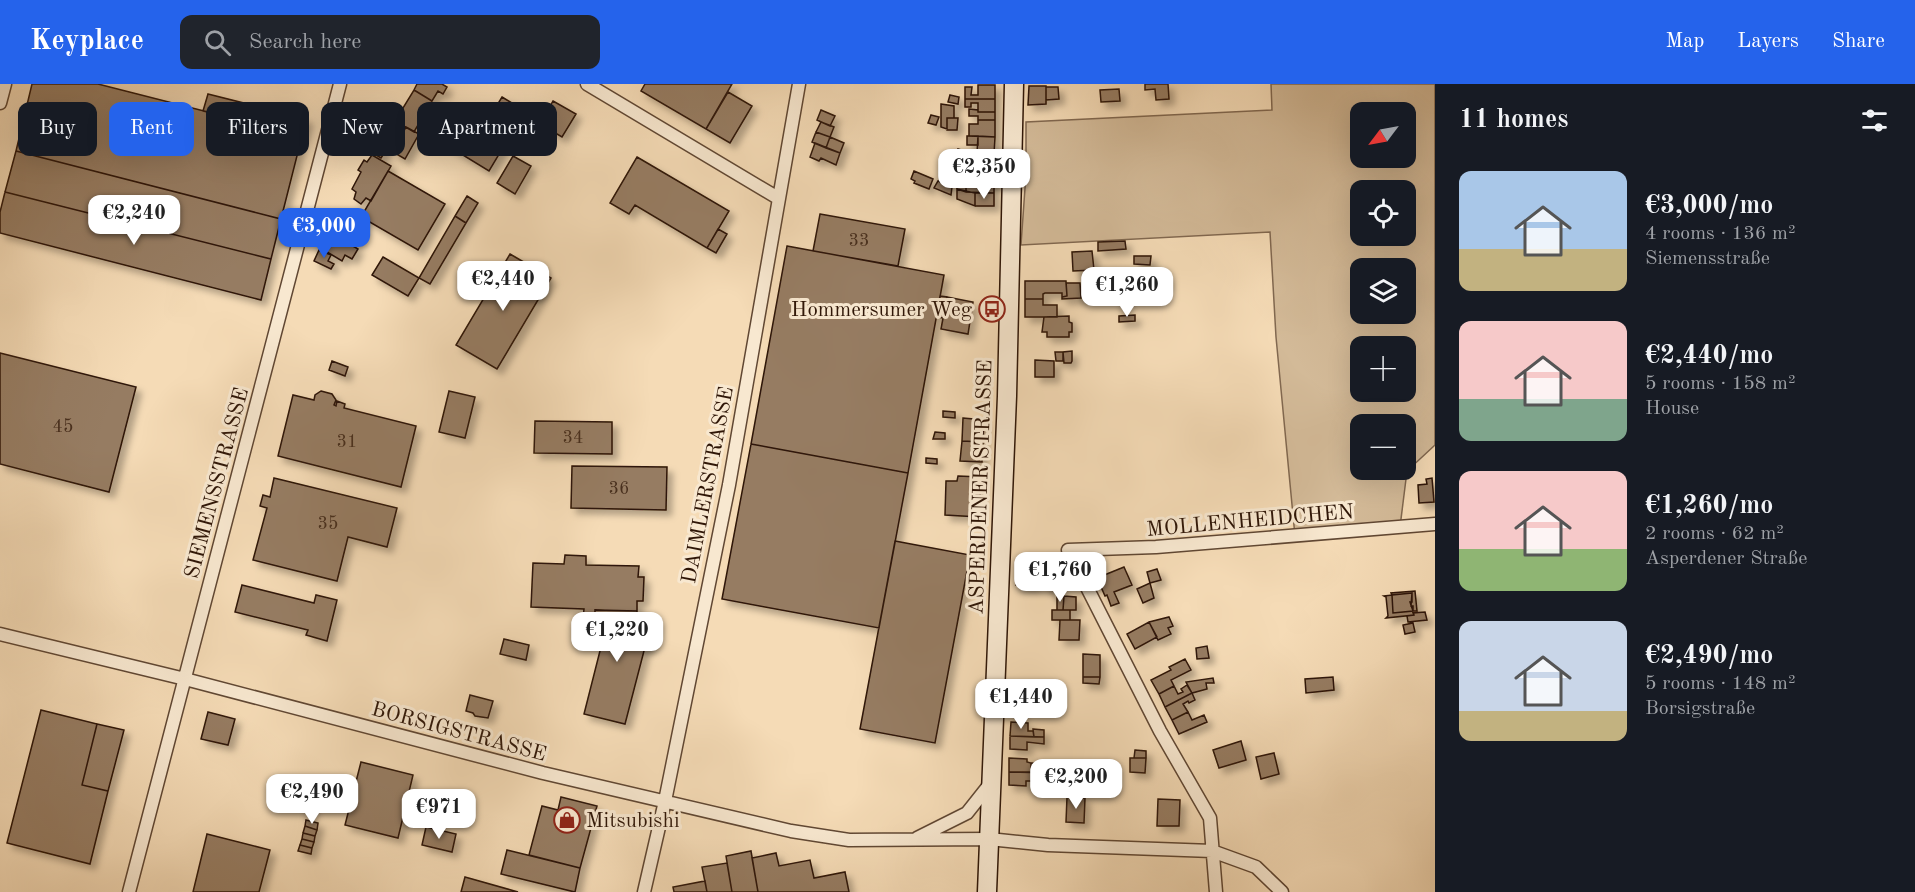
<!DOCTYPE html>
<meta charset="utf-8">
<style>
body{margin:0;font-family:"Old Standard TT",serif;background:#20242c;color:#f1f3f6;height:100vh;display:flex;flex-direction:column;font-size:22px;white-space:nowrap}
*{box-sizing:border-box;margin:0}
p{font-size:20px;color:#9ea1a6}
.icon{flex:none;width:33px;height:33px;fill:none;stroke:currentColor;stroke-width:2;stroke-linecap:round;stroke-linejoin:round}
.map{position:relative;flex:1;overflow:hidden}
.drawer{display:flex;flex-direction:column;background:#171b24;width:480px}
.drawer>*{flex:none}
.top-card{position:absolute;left:18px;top:18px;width:570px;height:54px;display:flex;gap:12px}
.needle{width:39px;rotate:238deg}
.fabs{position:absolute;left:1350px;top:18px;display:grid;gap:12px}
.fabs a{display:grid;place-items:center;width:66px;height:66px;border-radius:12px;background:#171b24;box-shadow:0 6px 24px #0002;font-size:30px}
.price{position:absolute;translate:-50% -51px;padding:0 14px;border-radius:12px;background:#fff;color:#222;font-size:20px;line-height:39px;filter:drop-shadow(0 2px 3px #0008)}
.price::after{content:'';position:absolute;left:50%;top:36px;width:18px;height:14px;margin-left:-9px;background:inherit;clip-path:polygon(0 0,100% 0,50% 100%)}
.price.current{background:#2563eb;color:#fff}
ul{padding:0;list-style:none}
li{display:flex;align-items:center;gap:18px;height:150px;padding:0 24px}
li span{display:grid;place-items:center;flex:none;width:168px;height:120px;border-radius:12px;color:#555}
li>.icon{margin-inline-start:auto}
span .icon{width:72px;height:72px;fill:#fffc;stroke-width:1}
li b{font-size:26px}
h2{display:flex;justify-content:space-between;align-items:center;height:72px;padding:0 24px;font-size:26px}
.pill{padding:0 21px;border-radius:12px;background:#171b24;box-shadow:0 6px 24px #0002;font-size:21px;line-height:54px}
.pill.current{background:#2563eb;color:#fff}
header{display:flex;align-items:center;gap:36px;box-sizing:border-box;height:84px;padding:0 30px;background:#2563eb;color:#fff}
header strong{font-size:28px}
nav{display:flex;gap:33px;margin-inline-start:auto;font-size:21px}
.search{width:420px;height:54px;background:#20242c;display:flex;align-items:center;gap:15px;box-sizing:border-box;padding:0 21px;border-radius:12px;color:#9ea1a6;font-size:22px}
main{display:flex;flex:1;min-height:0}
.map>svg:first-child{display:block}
.green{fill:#d3ba98;stroke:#816850;stroke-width:1.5;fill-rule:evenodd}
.building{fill:#967c62;stroke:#2f1607;stroke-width:1.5;filter:url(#shadow)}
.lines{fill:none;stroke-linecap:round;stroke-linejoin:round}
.minor-casing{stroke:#604733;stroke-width:15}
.secondary-casing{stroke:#2f1607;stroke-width:21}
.minor{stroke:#f8e8d0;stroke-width:12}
.secondary{stroke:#f8e8d0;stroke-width:18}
.labels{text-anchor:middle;stroke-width:6;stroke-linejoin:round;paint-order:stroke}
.number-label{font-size:18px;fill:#49301e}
.poi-label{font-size:21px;fill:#2f1607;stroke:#f8e8d0;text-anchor:end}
.street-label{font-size:21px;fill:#2f1607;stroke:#f8e8d0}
</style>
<header>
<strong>Keyplace</strong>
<div class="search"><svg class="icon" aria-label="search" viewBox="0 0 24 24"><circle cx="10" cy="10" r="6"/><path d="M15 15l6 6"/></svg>Search here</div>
<nav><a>Map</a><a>Layers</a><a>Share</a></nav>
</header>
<main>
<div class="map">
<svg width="1435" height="808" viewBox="0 0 1435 808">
<defs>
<filter id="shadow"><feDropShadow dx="5.5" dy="5.5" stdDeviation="3" flood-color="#0004"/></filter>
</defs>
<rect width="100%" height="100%" fill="#f5dbb6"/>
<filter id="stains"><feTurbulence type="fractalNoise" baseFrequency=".00333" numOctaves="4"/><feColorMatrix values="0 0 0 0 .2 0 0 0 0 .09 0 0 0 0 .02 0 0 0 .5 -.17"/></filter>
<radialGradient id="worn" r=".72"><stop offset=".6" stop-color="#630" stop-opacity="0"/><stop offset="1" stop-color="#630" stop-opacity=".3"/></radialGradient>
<!-- green -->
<path class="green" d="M1271 0H1435V361L1407 387 1400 443 1295 452 1276 253 1270 148 1021 161 1026 90V38L1272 26ZM1360 28H1406V74H1360ZM1360 106H1406V152H1360ZM1360 184H1406V230H1360ZM1360 262H1406V308H1360ZM1360 340H1406V386H1360Z"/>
<!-- building -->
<path class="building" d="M32 0H98L302 52 281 135 16 67Z
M417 0H442L447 3 443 10 438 7 432 17 414 6Z
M645 0H732L706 45 641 7Z
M1145 0H1168L1169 15 1156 16 1155 5 1145 6Z
M978 1H995V15H965V3H972L971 11H978Z
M1029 2H1046V20L1028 21Z
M1046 3H1058L1059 15 1046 16Z
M1119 5 1120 17 1101 18 1100 6Z
M414 6 432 17 414 48 395 37Z
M728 8 752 22 730 59 706 45Z
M208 10 307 35 303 52 203 27Z
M950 11 959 13 958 20 948 18Z
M502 13 525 27 489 87 435 54 448 32 479 51Z
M965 15H995V28H978V19H971V23H965Z
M553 17 576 30 562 53 540 40Z
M941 20 954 22V34H947V45L941 43Z
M969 25 978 26V28H995V36H978V32H969Z
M821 26 835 32 830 42 817 36Z
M931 31 939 33 936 41 928 39Z
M947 34H958L957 46H947Z
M978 36H995V53L969 52V40H978Z
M821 38 834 43 830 53 816 48Z
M406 43 419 50 405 75 393 68Z
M816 48 830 53 826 64 812 58Z
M967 52H978V61H967Z
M978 52 995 53 994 70 977 69Z
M830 53 844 59 840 69 826 64Z
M375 58 387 65 381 74 369 67Z
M815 59 840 69 836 81 821 74 819 77 810 73Z
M958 65 972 69V73H977V69L994 70V83L967 82 957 78Z
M16 67 281 135 271 175 5 108Z
M372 71 391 82 371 117 366 114 361 120 354 115 356 108 352 105 361 88 358 86 364 76 367 78Z
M513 72 531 82 515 110 497 99Z
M637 73 729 127 707 164 635 121 629 130 610 119Z
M967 82 994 83V96L977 95V87H966Z
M388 87 445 120 418 166 361 133Z
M914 87 933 95 929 105 914 99 915 97 911 95Z
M977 95 994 96V109L966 108V101H977Z
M938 97 952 103 951 111 934 104Z
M957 99H966V108L957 105Z
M957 105 975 109V122L957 115Z
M5 108 271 175 261 216 0 149V128Z
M975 109H994V122H975Z
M467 112 478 119 466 139 455 132Z
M820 130 905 145 898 182 813 167Z
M455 132 466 139 430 200 419 194Z
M718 145 727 150 716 169 707 164Z
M331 149 358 165 352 175 345 171 342 177 322 165Z
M1125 157 1126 165 1098 167V158Z
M787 162 944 191 908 389 751 360Z
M319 166 331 171 328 177 334 180 331 185 314 177Z
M1092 167 1094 186 1073 187 1072 168Z
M510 170 551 194 497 285 456 261Z
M1134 172H1151L1150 181 1134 180Z
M383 173 419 194 408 212 372 191Z
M1161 192 1167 197 1161 203 1156 197Z
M1025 197H1066L1067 212 1062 213V209H1045L1043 210V215H1025Z
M1066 199H1080L1081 214 1062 215V213L1067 212Z
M940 212 947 213 943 234 936 233Z
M947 213 973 218 968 250 941 245Z
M1025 215H1043V221H1057V233H1025Z
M1135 231V237L1119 238V232Z
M1069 232V238L1072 239V248H1069V253H1047V248H1042L1044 233Z
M1072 267V277L1071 279H1064L1063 268Z
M1055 268H1063V277H1056Z
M0 269 136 303 109 408 0 380Z
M1035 276 1054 277V293H1035Z
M332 277 348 283 345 292 329 286Z
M321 307 332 310 336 316 334 321 336 322 337 317 345 320 344 324 416 342 401 403 278 372 293 311 314 316 315 311Z
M449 307 475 313 465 354 439 348Z
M943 327 955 328V334L943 333Z
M963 334 984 336 983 358 962 357Z
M535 337 612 338V370L534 369Z
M935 348 945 349V355H933Z
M962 357 983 358 982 378 960 377Z
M751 360 908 389 879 544 722 515Z
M926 374 937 375V380L926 379Z
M572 382 667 383 666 426 571 424Z
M958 392 981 393 979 433 945 431 946 397H957Z
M274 394 397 424 387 463 348 453 337 497 253 476 267 424 260 422 263 411 270 413Z
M1432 394 1434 418 1419 419 1418 401 1427 400 1426 395Z
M895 457 970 471 935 659 860 645Z
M565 471 586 472V481L639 482 638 493H644L643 517H637V527L595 526V535L583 534 584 525 531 523 533 479 564 480Z
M1124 483 1132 501 1114 508 1119 519 1111 522 1107 511 1105 512 1097 494Z
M1017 484 1051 486V503H1043L1044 498 1034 497V502L1016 501Z
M1157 485 1161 496 1150 499 1147 488Z
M1150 499 1154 514 1143 519 1137 505Z
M242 501 314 519 316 511 337 516 327 557 306 551 308 546 235 528Z
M1415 507 1417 527H1413V522H1411L1412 509 1392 511 1391 509Z
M1412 509V518H1410L1413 527 1393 529 1392 511Z
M1392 511 1393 529 1413 527 1414 531 1386 534 1388 532 1386 513 1384 512Z
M1057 512H1064L1063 526H1057Z
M1064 512 1076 513V526H1063Z
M595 526 637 527V534L655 538 648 564 645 563 625 640 584 630 602 559 594 557Z
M1052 526H1070V536H1052Z
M1425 528 1427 536 1408 538 1407 532 1414 531 1413 529Z
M1169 533 1173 542 1168 544 1171 550 1158 556 1149 538Z
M1060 536H1080L1079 556H1059Z
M1149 538 1157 553 1135 565 1127 550Z
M1413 539 1415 548 1405 550 1403 541Z
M504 555 529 561 526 576 500 570Z
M1207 562 1209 574 1197 575 1196 564Z
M1083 570 1100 571V593H1083Z
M1185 575 1191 586 1171 596 1174 602 1159 610 1151 596 1171 586 1169 583Z
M1083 593H1100L1099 600 1083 599Z
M1333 593 1334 606 1306 609 1305 595Z
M1213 594 1214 599H1206L1207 605 1192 609 1186 598Z
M1187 601 1192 609 1165 623 1159 610 1174 602 1178 610 1183 608 1181 605Z
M1192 609 1195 616 1189 619 1188 617 1183 620 1188 628 1172 636 1165 623Z
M470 611 493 617 488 634 475 632 473 629 466 627Z
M41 626 97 640 82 701 108 707 90 780 7 759Z
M208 628 235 635 228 661 201 655Z
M1188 628 1192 636 1204 631 1207 638 1179 650 1172 636Z
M1011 638 1028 639V647H1033L1034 653 1010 652Z
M97 640 124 646 108 707 82 701Z
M1033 645 1044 646V653H1034Z
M1010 652 1044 653V660L1027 658V666L1010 665Z
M1241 657 1246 676 1219 684 1213 666Z
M1135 666 1146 667V674H1134Z
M1274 669 1279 690 1261 695 1256 673Z
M1009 674 1027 675V678L1031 679V688H1009Z
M1130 674H1146L1145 689 1130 688Z
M361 678 413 691 398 754 345 741Z
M1031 679 1052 680V689L1031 688Z
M1009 688 1052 689 1051 697H1026V702L1009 701Z
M561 713 597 722 580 784 529 771 542 722 558 726Z
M1067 713 1085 714 1084 739 1066 738Z
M1158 715 1180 716 1179 742H1157Z
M306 736 318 739 317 746 305 742Z
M305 742 317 746 315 752 303 749Z
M426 743 456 750 452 768 422 761Z
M303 749 315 752 314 758 302 755Z
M207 750 270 766 259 808H193Z
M302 755 314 758 312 764 300 761Z
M300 761 312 764 311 770 298 767Z
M507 766 580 784 575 808 501 790Z
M751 767 758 808H732L726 772Z
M776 769 779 782 810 776 814 794 845 788 849 808H758L752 774Z
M727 779 732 808H707L702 783Z
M465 793 518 808H461Z
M705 797 707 808H674L673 803Z"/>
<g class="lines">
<!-- minor casing -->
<g class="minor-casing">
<path id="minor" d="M587 0 778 114
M0 19 5 0
M0 550 185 595 543 689 791 747 849 756 989 755 1048 761 1212 767 1256 783 1282 808
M917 754 967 729 990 700
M129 808 340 0
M644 808 665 717 729 401 799 0
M1216 808 1210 734 1160 647 1068 466 1156 463 1435 440"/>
</g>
<!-- secondary casing -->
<g class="secondary-casing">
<path id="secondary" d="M987 808 1007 312 1014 0"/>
</g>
<!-- minor -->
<use href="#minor" class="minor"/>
<!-- secondary -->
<use href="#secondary" class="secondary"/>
</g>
<!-- icons -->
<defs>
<g id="bus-ring" transform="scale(1.35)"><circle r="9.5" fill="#f8e8d0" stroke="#8f2418" stroke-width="1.5"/><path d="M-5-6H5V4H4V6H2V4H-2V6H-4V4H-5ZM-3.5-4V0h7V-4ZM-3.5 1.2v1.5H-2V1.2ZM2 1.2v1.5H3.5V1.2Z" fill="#8f2418"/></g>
<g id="shop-ring" transform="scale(1.35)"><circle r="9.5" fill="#f8e8d0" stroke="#8f2418" stroke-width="1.5"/><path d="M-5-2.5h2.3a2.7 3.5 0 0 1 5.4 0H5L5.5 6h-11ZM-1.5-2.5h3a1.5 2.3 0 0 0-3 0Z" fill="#8f2418"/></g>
</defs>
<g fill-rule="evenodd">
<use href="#bus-ring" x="992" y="225"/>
<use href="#shop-ring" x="567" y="736"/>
</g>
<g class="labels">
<!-- number labels -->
<g class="number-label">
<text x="859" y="162">33</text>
<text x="63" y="348">45</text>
<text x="573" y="359">34</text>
<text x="347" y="363">31</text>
<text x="619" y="410">36</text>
<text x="328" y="445">35</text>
</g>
<!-- poi labels -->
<g class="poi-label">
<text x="972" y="232">Hommersumer Weg</text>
<text x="586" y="743" text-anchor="start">Mitsubishi</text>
</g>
<!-- street labels -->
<g class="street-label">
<text transform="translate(216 399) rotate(-75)" y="7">SIEMENSSTRASSE</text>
<text transform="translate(707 401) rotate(-79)" y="7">DAIMLERSTRASSE</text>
<text transform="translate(980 403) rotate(-88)" y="7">ASPERDENER STRASSE</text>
<text transform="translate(1250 436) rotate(-5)" y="7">MOLLENHEIDCHEN</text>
<text transform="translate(459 647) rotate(15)" y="7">BORSIGSTRASSE</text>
</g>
</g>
<rect width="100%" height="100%" filter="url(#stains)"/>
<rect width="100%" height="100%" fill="url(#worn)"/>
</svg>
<div class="fabs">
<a><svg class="needle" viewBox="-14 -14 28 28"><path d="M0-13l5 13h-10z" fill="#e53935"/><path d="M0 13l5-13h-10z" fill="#9ea1a6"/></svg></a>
<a><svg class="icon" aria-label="locate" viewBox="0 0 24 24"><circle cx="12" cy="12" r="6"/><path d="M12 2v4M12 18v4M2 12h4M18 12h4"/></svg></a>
<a><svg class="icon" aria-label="layers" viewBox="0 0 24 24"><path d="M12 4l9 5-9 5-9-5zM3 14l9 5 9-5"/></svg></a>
<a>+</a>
<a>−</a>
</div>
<b class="price" style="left:984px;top:116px">€2,350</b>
<b class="price" style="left:134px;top:162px">€2,240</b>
<b class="price current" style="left:324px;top:175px">€3,000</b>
<b class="price" style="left:503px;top:228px">€2,440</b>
<b class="price" style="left:1127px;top:234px">€1,260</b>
<b class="price" style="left:1060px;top:519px">€1,760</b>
<b class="price" style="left:617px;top:579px">€1,220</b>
<b class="price" style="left:1021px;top:646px">€1,440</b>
<b class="price" style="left:1076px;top:726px">€2,200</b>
<b class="price" style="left:312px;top:741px">€2,490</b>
<b class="price" style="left:439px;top:756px">€971</b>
<div class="top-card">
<a class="pill">Buy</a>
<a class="pill current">Rent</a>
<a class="pill">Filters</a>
<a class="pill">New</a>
<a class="pill">Apartment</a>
</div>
</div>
<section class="drawer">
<h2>11 homes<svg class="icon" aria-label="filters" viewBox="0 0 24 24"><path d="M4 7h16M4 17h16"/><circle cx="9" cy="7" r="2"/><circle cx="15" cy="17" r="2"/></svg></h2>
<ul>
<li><span style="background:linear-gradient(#a9c7e8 65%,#c2b280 0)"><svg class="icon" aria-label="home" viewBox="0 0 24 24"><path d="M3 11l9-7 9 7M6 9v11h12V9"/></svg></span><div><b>€3,000/mo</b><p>4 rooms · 136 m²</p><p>Siemensstraße</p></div></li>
<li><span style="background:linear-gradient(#f6c9c9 65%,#7fa58c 0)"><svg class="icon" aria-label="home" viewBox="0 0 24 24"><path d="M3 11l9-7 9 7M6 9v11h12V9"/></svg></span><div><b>€2,440/mo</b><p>5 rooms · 158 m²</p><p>House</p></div></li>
<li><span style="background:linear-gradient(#f6c9c9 65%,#8fb573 0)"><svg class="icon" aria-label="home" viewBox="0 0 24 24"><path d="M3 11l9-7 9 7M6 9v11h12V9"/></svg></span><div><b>€1,260/mo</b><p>2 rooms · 62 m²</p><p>Asperdener Straße</p></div></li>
<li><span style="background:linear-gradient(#c9d6e8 75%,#c2b280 0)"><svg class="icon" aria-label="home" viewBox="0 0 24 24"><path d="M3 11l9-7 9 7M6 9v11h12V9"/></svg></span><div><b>€2,490/mo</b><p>5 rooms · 148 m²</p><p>Borsigstraße</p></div></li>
</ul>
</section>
</main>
